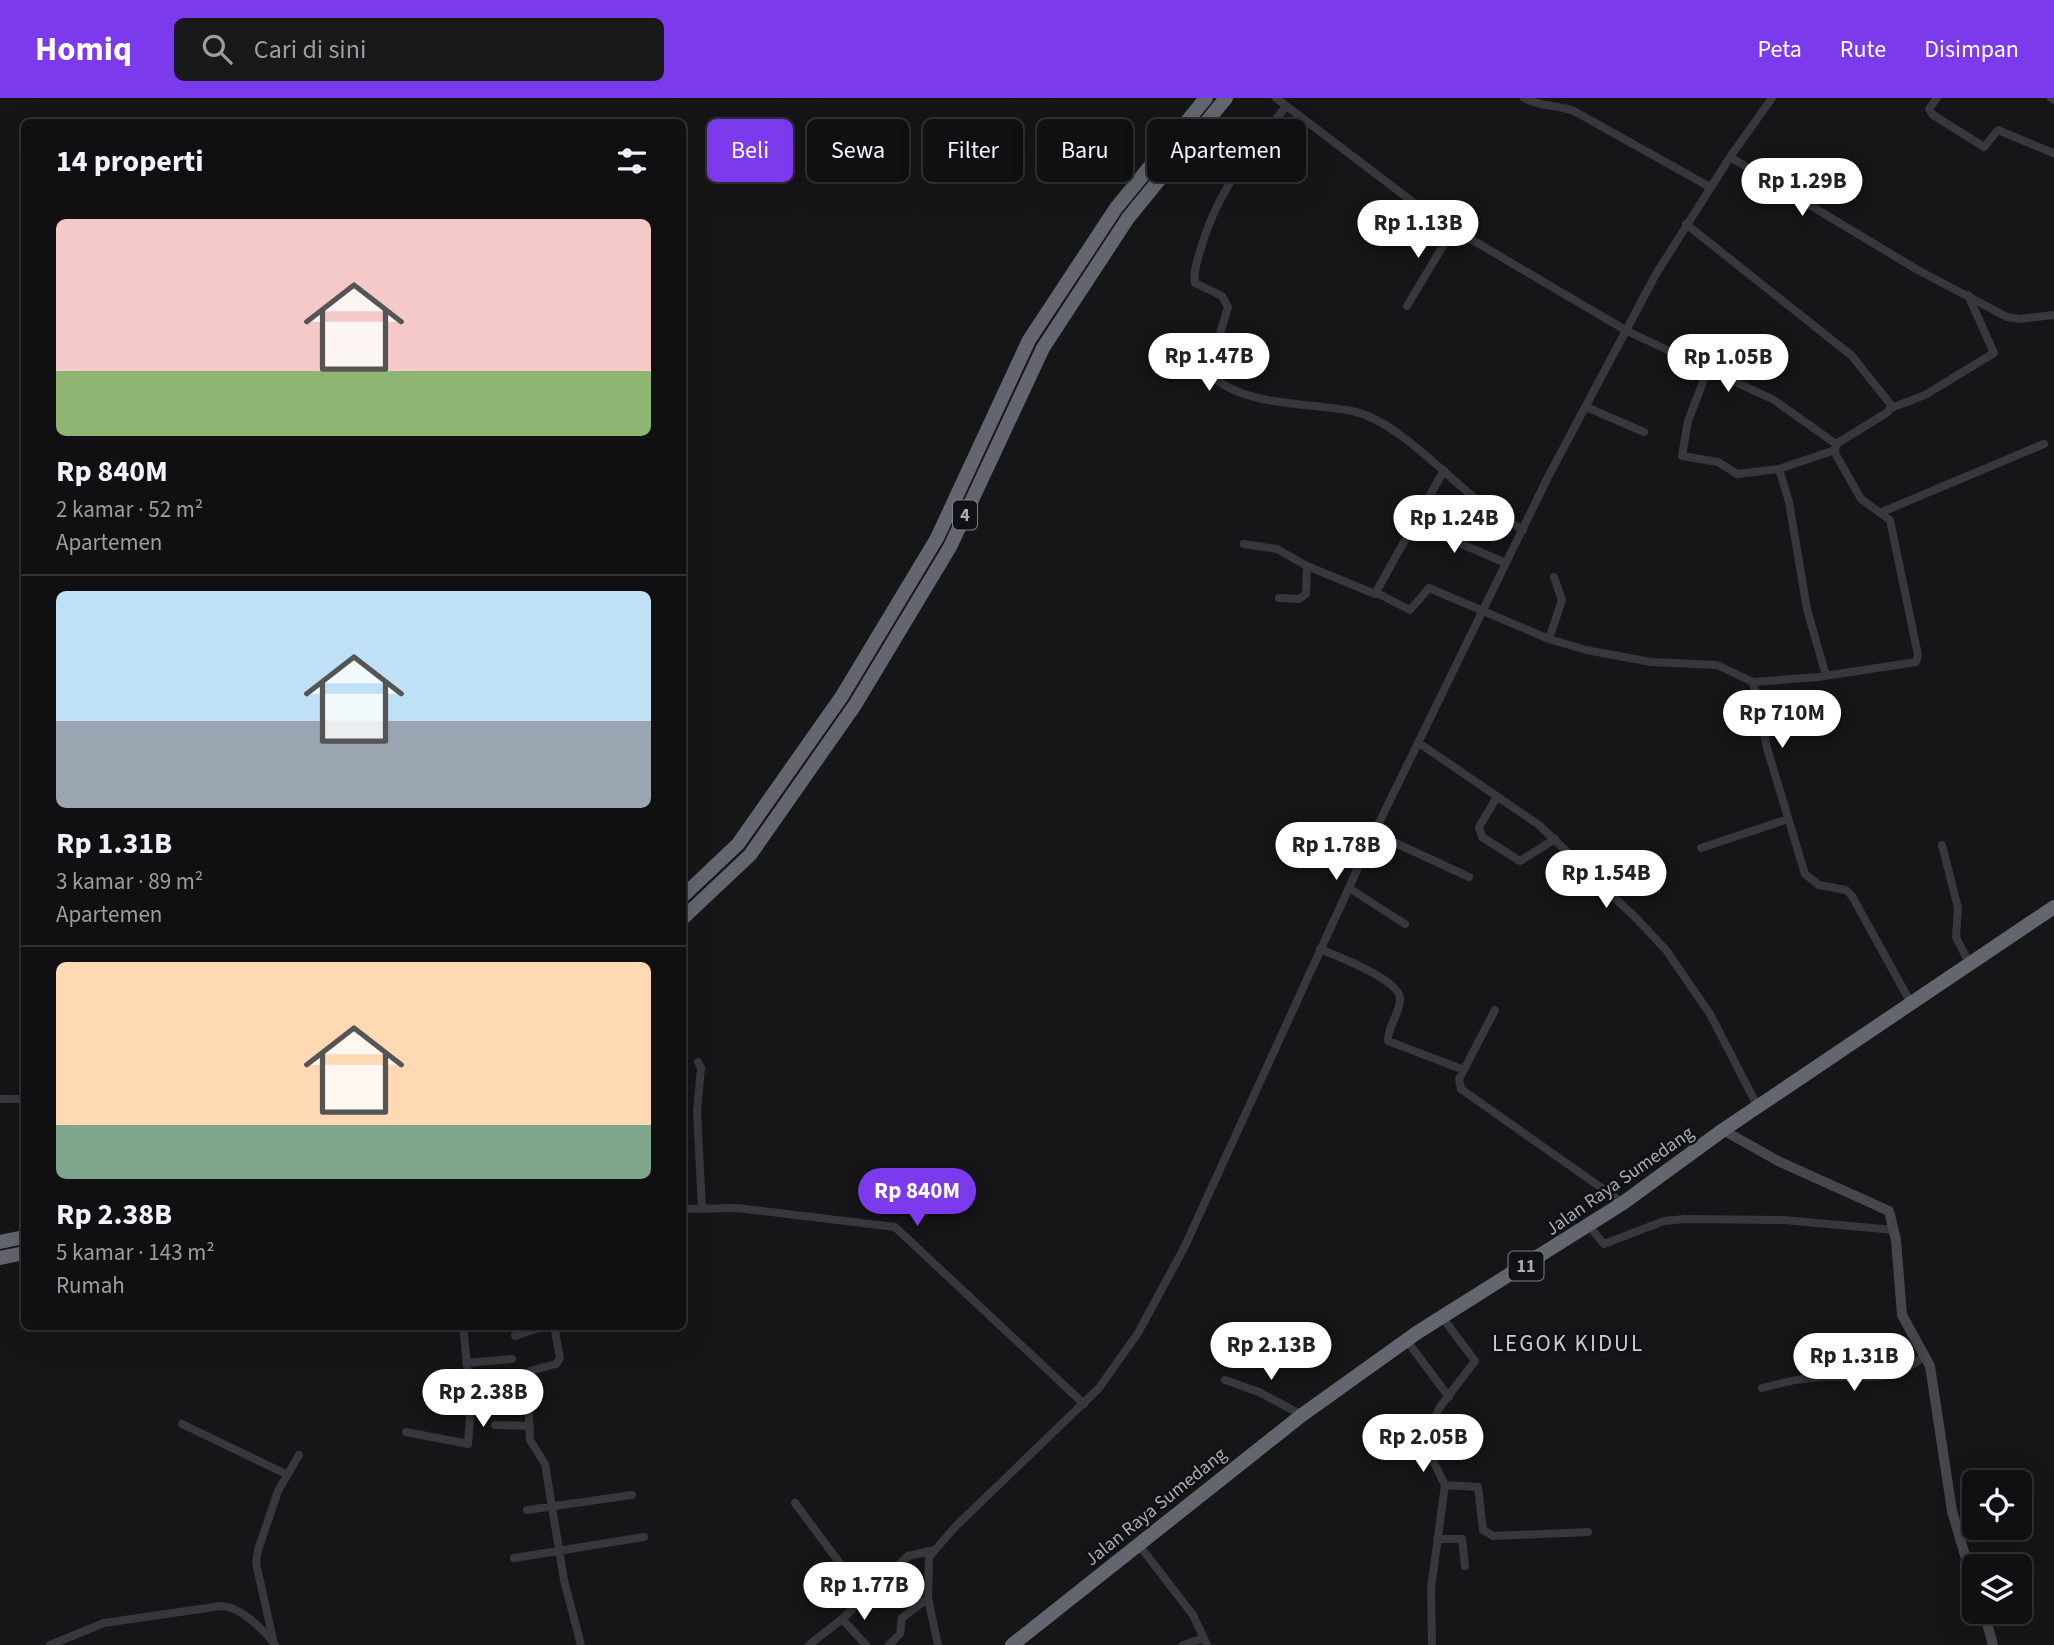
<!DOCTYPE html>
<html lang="id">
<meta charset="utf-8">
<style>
body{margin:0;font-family:"Source Sans 3",sans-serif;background:#19191b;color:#f1f3f6;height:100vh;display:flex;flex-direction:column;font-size:26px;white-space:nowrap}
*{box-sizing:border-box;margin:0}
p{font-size:23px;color:#9c9d9f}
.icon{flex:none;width:38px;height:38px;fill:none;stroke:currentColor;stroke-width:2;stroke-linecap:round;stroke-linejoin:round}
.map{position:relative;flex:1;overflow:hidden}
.drawer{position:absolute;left:21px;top:21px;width:665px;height:1211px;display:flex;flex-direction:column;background:#101012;border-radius:10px;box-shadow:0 7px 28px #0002,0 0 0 2px #303032}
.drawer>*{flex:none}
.guide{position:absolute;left:707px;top:21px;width:665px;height:63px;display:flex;gap:14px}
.tools{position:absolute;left:1962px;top:1372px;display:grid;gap:14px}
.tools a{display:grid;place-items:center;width:70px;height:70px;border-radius:10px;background:#101012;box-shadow:0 7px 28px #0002,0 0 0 2px #303032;font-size:35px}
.price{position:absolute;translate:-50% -60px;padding:0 16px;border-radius:24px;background:#fff;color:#222;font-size:23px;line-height:46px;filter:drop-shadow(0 2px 4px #0008)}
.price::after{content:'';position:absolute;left:50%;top:42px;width:21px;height:16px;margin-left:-10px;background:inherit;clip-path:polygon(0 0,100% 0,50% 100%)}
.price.selected{background:#7c3aed;color:#fff}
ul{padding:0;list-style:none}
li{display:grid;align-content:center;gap:14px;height:371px;padding:0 35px}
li+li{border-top:2px solid #303032}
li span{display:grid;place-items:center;height:217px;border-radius:10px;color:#555}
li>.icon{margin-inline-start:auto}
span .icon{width:126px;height:126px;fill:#fffc;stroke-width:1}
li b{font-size:30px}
h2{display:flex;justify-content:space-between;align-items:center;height:84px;padding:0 35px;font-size:30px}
.pill{padding:0 24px;border-radius:10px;background:#101012;box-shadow:0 7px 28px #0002,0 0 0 2px #303032;font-size:24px;line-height:63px}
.pill.selected{background:#7c3aed;color:#fff}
header{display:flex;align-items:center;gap:42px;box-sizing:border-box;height:98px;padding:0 35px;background:#7c3aed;color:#fff}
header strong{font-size:33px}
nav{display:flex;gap:38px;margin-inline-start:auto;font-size:24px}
.search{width:490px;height:63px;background:#19191b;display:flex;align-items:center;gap:18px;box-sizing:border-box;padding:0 24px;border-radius:10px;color:#9c9d9f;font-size:26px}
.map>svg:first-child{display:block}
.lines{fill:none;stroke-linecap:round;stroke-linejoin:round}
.street{stroke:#37383d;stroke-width:8}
.secondary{stroke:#45474d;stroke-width:10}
.highway{stroke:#63666e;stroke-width:14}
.labels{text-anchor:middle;stroke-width:5;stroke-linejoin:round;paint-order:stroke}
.shield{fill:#111113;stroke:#7b7e86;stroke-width:2}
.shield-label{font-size:18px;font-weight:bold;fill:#a8adb8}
.street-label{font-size:19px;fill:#a8adb8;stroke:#111113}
.quarter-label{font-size:23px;letter-spacing:2px;fill:#c9ccd4;stroke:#111113}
</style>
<header>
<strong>Homiq</strong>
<div class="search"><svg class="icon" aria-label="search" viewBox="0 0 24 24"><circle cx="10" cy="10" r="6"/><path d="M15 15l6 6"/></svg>Cari di sini</div>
<nav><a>Peta</a><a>Rute</a><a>Disimpan</a></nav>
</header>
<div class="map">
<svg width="2054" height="1547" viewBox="0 0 2054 1547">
<rect width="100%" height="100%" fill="#161618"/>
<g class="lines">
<!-- street -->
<path class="street" d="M1276 0 1430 117 1627 233 1774 302 1836 346
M1524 0C1541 9 1557 7 1574 13L1710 89
M1937 0 1929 11 1933 17 1984 49 1998 32 2053 55
M2051 0 2054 2
M1286 8C1248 59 1218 90 1200 153 1197 164 1193 174 1195 185L1222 198 1228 209 1210 269 1211 277C1246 310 1312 304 1356 314 1398 324 1451 383 1486 409 1497 418 1511 425 1523 432
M1730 59 1916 171 2007 219 2019 221 2054 217
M1686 126 1852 258 1891 307 1888 314 1836 346 1835 355 1861 401 1890 422 1918 557 1916 564 1818 579 1753 584
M1407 208 1453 131
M1708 271 1688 323 1682 358 1718 364 1737 376 1779 371 1789 404 1807 511 1826 578
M1586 309 1644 334
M1891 310 1925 297 1994 255 1968 197
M1779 371 1835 352
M1882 414 2044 346
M1412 425 1506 465
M1244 446 1277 451 1307 468 1375 496 1444 372
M1377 495 1410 512 1429 490 1549 541 1586 552 1651 564 1717 567 1753 584 1767 650 1805 776 1819 787 1846 792 1852 798 1912 907
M1279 500 1299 501 1306 496 1307 468
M1549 541 1562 502 1554 479
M1419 645 1539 727 1638 822 1666 852 1710 916 1759 1011
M1497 699 1479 729 1482 739 1520 763 1555 741
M1374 735 1469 779
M1942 747 1958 810 1956 839 1970 867
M1701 750 1788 721
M1349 790 1405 826
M1320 851C1337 858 1398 881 1400 900 1401 915 1387 928 1388 943L1464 972
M1495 912 1459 981 1461 991 1623 1105
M698 964 701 970 697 1014 702 1110
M0 1001H24
M682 1111 737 1110 895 1129 1084 1306
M1589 1128 1604 1146 1664 1123 1684 1121 1784 1122 1894 1132
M554 1228 560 1260 556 1266 530 1273 527 1280 530 1342 545 1366 564 1482 581 1547
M515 1238 545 1228
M1407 1243 1449 1299
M466 1265 512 1261
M1225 1282 1259 1294 1302 1317
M1762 1290C1785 1284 1809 1278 1833 1279 1869 1280 1897 1283 1925 1257
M182 1326 286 1376
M495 1327 530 1328
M406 1334 468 1346 471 1306 463 1228
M1445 1387 1478 1389 1483 1432 1493 1438 1588 1434
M795 1405 865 1499
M527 1412 632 1397
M1437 1441H1462L1465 1468
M1139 1447 1193 1517 1207 1547
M514 1460 644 1439
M842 1521 866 1547
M273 1541 256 1465 258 1452 278 1393 299 1357
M50 1547 104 1525 221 1508C239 1508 265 1532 275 1547
M809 1547 842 1521 908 1458 934 1452
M889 1547 900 1536 902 1520 928 1500
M938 1547 928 1500 929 1459 955 1429 1099 1290 1138 1235 1184 1150 1374 735 1548 379 1656 176 1730 59 1772 0
M1183 1547 1204 1540
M1432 1547 1431 1490 1445 1387 1428 1353 1427 1334 1440 1309 1475 1263 1442 1219"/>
<!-- secondary -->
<path class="secondary" d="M1723 1032 1778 1063 1889 1113 1896 1142 1902 1217 1930 1268 1952 1413 1974 1488
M1984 1514 1993 1547"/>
<!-- highway -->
<path class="highway" d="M682 799 738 746 842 598 937 440 1029 242 1116 110 1206 0
M682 821 750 757 855 607 950 449 1043 250 1128 120 1226 0
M0 1144 24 1139
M0 1160 24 1155
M1012 1547 1302 1317 1418 1234 1623 1105 1723 1032 2054 809"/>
</g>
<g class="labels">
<!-- shield labels -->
<g class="shield">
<rect x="953" y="402.5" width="24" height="29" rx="5"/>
<rect x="1508.5" y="1153.5" width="35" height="29" rx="5"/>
</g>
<g class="shield-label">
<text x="965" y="423">4</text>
<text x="1526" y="1174">11</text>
</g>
<!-- street labels -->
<g class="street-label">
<text transform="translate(1619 1082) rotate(-35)" y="7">Jalan Raya Sumedang</text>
<text transform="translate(1155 1408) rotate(-39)" y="7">Jalan Raya Sumedang</text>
</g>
<!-- quarter labels -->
<g class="quarter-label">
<text x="1568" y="1253">LEGOK KIDUL</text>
</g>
</g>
</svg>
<div class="tools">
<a><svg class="icon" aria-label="locate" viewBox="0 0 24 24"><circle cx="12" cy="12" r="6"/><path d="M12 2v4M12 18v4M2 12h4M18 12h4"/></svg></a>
<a><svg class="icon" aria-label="layers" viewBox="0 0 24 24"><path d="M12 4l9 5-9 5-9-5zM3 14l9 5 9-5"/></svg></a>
</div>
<b class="price" style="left:1802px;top:120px">Rp 1.29B</b>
<b class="price" style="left:1418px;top:162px">Rp 1.13B</b>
<b class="price" style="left:1209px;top:295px">Rp 1.47B</b>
<b class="price" style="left:1728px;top:296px">Rp 1.05B</b>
<b class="price" style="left:1454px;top:457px">Rp 1.24B</b>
<b class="price" style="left:1782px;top:652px">Rp 710M</b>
<b class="price" style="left:1336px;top:784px">Rp 1.78B</b>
<b class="price" style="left:1606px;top:812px">Rp 1.54B</b>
<b class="price selected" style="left:917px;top:1130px">Rp 840M</b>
<b class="price" style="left:1271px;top:1284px">Rp 2.13B</b>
<b class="price" style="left:1854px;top:1295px">Rp 1.31B</b>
<b class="price" style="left:483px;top:1331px">Rp 2.38B</b>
<b class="price" style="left:1423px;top:1376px">Rp 2.05B</b>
<b class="price" style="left:864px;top:1524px">Rp 1.77B</b>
<div class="guide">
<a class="pill selected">Beli</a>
<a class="pill">Sewa</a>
<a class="pill">Filter</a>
<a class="pill">Baru</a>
<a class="pill">Apartemen</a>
</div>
<section class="drawer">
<h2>14 properti<svg class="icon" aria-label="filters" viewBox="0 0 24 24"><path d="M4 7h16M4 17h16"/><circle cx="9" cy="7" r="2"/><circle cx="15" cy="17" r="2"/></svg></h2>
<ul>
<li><span style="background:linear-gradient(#f6c9c9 70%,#8fb573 0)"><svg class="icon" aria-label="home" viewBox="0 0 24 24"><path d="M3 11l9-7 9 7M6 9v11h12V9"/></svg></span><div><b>Rp 840M</b><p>2 kamar · 52 m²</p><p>Apartemen</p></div></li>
<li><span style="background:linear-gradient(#bfe0f5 60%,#9aa5b1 0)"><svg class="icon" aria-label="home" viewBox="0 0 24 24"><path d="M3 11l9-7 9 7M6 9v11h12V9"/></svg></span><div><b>Rp 1.31B</b><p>3 kamar · 89 m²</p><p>Apartemen</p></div></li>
<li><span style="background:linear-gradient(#ffd9b3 75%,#7fa58c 0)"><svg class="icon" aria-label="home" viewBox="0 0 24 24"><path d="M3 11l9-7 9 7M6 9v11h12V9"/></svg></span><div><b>Rp 2.38B</b><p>5 kamar · 143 m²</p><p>Rumah</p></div></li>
</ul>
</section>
</div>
